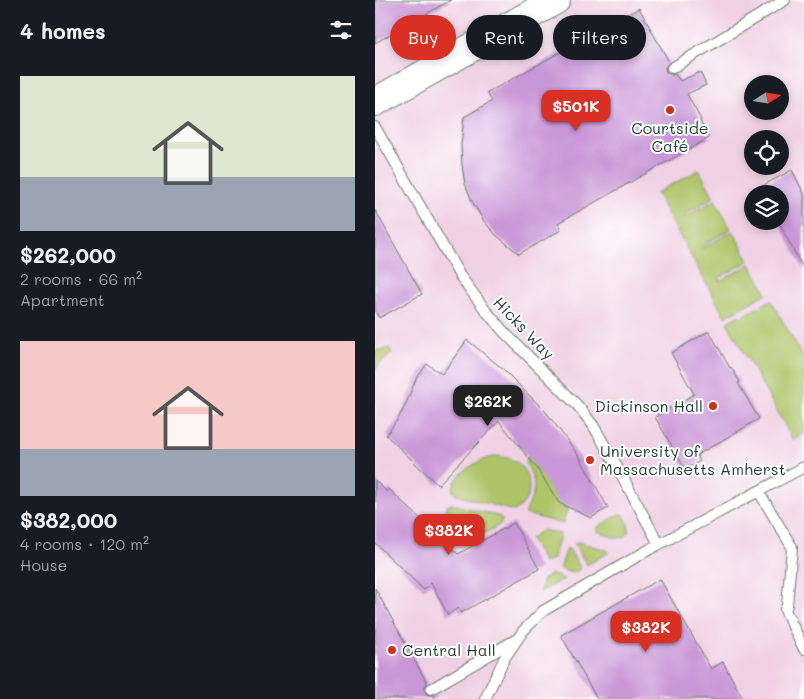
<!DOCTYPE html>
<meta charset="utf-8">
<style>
body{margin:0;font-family:Mali,sans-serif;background:#242831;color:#f1f3f6;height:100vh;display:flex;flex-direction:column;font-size:19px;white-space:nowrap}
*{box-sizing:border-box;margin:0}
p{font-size:16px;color:#9ea1a6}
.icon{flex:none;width:28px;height:28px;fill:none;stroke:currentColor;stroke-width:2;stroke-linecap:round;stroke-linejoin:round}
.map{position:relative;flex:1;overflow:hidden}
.side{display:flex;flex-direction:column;background:#171b24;width:375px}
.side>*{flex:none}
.top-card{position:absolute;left:15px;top:15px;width:339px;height:45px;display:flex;gap:10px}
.needle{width:32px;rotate:78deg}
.tools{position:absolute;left:369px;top:75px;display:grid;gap:10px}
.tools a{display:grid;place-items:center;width:45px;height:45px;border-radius:50%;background:#171b24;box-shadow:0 2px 8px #0003;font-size:25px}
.price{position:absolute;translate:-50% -42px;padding:0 11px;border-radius:10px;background:#d93025;color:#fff;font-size:16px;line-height:32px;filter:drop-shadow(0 1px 2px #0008)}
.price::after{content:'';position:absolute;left:50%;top:30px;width:15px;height:11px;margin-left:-8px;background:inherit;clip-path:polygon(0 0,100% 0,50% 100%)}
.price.active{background:#222;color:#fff}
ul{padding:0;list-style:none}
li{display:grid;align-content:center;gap:10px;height:265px;padding:0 20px}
li span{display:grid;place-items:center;height:155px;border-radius:0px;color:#555}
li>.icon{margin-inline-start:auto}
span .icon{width:90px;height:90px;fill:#fffc;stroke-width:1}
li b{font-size:21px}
h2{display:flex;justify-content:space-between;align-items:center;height:60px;padding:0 20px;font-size:21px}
.chip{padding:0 18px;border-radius:22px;background:#171b24;box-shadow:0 2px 8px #0003;font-size:18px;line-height:45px}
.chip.active{background:#d93025;color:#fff}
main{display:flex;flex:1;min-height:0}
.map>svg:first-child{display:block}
.built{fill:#f0d0e4;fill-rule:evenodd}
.green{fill:#aec469;stroke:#66804e}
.building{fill:#c996d7}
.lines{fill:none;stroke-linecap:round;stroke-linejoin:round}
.service-casing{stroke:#6b7b6e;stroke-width:12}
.secondary-casing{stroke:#6b7b6e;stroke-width:30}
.service{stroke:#fff;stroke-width:10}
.secondary{stroke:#fff;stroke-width:28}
.poi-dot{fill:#c8321e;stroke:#fff;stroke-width:2}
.labels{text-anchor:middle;stroke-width:4;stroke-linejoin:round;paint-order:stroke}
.poi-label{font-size:16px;fill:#1f3d34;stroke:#fff;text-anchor:start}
.street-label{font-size:16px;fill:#1f3d34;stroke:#fff}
</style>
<main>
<section class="side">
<h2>4 homes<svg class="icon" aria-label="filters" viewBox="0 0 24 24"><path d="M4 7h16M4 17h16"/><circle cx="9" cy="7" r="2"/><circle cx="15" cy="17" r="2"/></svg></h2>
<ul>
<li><span style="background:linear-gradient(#dfe7d0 65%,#9aa5b1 0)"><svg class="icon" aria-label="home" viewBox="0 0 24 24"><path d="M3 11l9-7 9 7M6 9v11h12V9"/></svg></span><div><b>$262,000</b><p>2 rooms · 66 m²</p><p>Apartment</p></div></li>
<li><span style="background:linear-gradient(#f6c9c9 70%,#9aa5b1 0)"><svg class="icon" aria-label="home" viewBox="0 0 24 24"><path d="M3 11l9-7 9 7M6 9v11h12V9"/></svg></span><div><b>$382,000</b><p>4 rooms · 120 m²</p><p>House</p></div></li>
</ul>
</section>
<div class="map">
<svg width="429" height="699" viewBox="0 0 429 699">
<rect width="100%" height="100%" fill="#fff"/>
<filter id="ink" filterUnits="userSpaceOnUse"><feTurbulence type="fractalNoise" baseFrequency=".02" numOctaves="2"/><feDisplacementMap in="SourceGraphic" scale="10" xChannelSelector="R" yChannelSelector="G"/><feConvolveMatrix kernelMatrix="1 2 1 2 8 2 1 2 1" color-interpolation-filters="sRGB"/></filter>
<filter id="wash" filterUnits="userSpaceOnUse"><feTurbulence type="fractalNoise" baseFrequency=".0096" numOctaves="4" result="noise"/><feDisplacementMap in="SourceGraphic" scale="20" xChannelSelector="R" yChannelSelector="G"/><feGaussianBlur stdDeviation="1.12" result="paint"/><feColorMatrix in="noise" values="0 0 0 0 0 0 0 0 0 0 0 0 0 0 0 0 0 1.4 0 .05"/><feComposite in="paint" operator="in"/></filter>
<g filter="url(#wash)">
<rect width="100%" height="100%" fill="#f7eddb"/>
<!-- built -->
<path class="built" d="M0 0H429V699H0ZM378 84H405V111H378ZM378 139H405V166H378ZM378 194H405V221H378Z"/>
<!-- green -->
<path class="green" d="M324 170 339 197 308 215 310 217 340 200 356 229 326 246 327 248 358 231 374 261 344 278 345 281 375 264 392 293 350 317 281 193Z
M396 300 429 359V434L418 440 352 322 364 315 366 317Z
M14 348 17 353 0 369V352L5 349 7 351Z
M123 456C128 457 133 458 138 460 152 467 159 487 150 501 147 505 144 509 139 511L81 495 78 492C76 473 107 458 123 456Z
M153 456 193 507 188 524 150 514C159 493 164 484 150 463Z
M77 504 123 516 127 519V522C105 543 88 533 70 513L72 506Z
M247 513C253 520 260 537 244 538 238 538 230 534 224 532L222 530 224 526Z
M168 530 185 534 179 558 169 563 155 538Z
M203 542 232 550 234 552 212 565 200 545V543Z
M192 548 194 549 206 569 197 573 185 569Z
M176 574 189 579 165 592 168 579Z"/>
<g id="blocks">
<!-- building -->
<path class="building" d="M0 0H76L0 43Z
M264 8 294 62 290 68 291 72 297 75 300 74 305 81 325 72 331 85 312 94 326 120 325 121 334 138 183 223 186 230 144 254 121 235 108 220 97 201 90 184 87 165 86 145 89 117 117 101 112 93 209 39 221 60 231 27Z
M417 170 429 194V270L403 221H405V194H389L385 187Z
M0 210 47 294 4 318 0 310Z
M334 331 355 368 356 367 365 382 363 383 384 419 322 455 325 461 310 469 280 417 319 394 296 353Z
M92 340 128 369 171 412 204 456 233 508 216 518 184 503 161 467 124 421 63 485 11 435 23 419 30 406 41 379 52 364 67 374Z
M0 480 12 492 14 489 83 554 139 523 164 569 86 613 83 608 73 615 56 583 49 590 0 543Z
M285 579 336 669 348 662 368 699H222L186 635Z
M0 588 52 683 50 686V692L53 695H59L61 699H0Z"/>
</g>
</g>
<g filter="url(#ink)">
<use href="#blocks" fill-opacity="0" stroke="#6b7b6e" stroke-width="1"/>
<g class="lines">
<!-- service casing -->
<g class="service-casing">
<path id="service" d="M297 68 410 0
M0 127 85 276 112 312 129 332 203 406 218 425 240 463 284 544
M384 492 417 547 412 605 410 610 429 649
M56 689 140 640
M110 699 129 659 148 631 168 611 275 549 429 467"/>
</g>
<!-- secondary casing -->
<g class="secondary-casing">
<path id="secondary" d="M0 102 181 0"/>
</g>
<!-- service -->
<use href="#service" class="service"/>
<!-- secondary -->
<use href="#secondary" class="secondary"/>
</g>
</g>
<!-- markers -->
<g class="poi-dot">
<circle cx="295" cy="110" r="5"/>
<circle cx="338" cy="406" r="5"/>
<circle cx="215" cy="460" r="5"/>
<circle cx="17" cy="650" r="5"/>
</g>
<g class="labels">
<!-- poi labels -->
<g class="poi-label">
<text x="295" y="134" text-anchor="middle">Courtside<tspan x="295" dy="18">Café</tspan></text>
<text x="328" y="412" text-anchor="end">Dickinson Hall</text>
<text x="225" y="457">University of<tspan x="225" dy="18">Massachusetts Amherst</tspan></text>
<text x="27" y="656">Central Hall</text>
</g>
<!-- street labels -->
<g class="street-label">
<text transform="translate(149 328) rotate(46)" y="6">Hicks Way</text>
</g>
</g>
</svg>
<div class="tools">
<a><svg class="needle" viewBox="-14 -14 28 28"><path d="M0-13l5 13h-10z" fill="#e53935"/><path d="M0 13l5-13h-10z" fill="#9ea1a6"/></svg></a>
<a><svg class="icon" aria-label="locate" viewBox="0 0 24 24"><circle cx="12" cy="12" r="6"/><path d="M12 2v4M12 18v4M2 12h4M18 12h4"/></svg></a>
<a><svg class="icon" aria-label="layers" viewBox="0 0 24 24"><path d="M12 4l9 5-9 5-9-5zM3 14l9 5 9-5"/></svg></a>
</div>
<b class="price" style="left:201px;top:132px">$501K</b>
<b class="price active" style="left:113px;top:427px">$262K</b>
<b class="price" style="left:74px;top:556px">$382K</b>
<b class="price" style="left:271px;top:653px">$382K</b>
<div class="top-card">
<a class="chip active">Buy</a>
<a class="chip">Rent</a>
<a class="chip">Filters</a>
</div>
</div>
</main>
